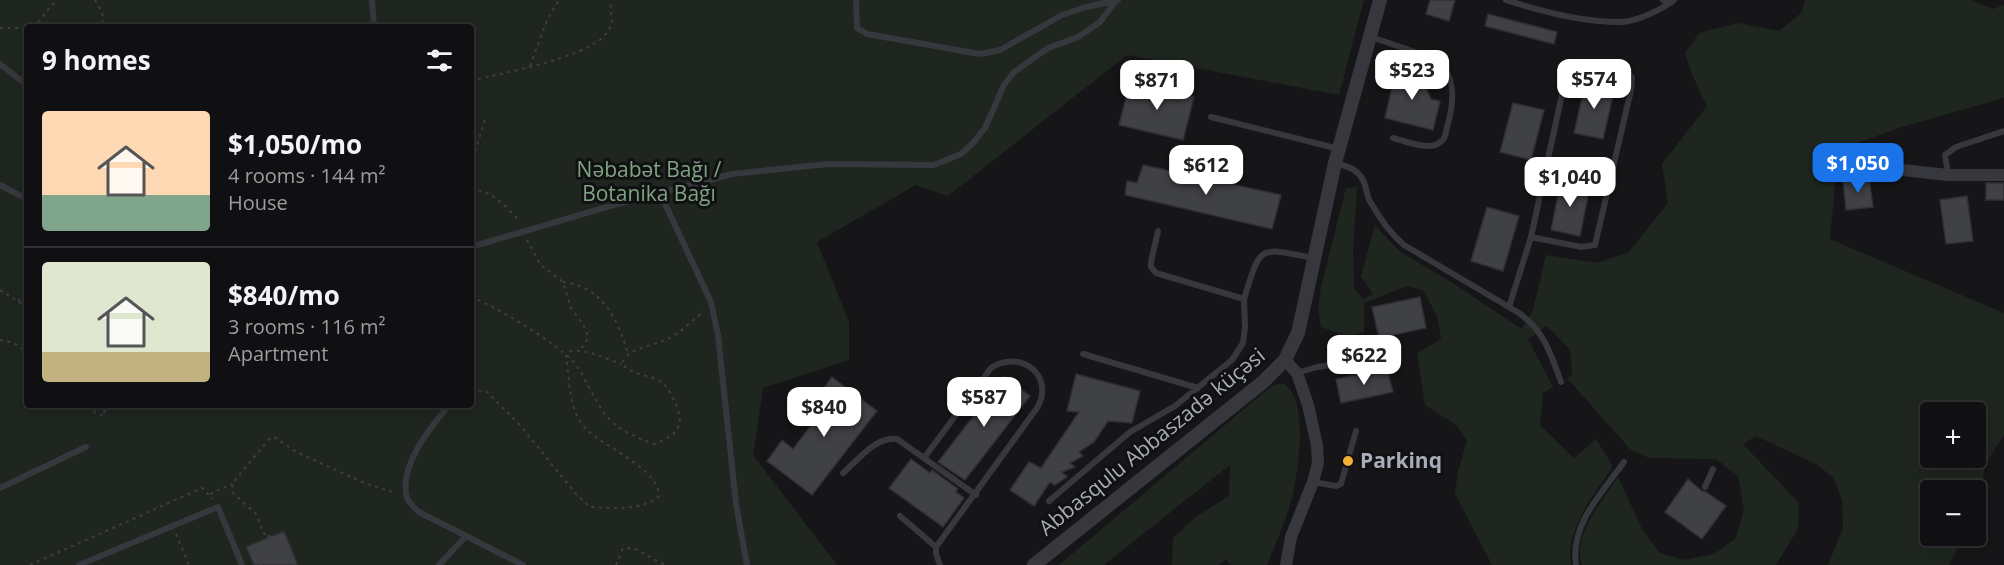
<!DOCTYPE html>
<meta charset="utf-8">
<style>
body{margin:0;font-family:"Open Sans",sans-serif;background:#1e1e20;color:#f1f3f6;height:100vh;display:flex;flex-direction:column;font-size:22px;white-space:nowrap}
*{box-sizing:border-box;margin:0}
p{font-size:20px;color:#9c9d9f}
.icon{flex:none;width:33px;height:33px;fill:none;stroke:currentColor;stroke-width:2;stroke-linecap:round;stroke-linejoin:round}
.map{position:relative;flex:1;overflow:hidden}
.drawer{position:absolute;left:24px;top:24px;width:450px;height:384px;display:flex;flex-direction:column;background:#101012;border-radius:6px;box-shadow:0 3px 15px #0003,0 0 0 2px #303032}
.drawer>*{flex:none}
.buttons{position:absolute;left:1920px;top:402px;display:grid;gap:12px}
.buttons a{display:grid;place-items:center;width:66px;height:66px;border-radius:6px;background:#101012;box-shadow:0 3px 15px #0003,0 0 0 2px #303032;font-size:30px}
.price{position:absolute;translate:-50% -51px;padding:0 14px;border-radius:12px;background:#fff;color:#222;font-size:20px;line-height:39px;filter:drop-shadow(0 2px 3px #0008)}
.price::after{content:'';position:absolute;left:50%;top:36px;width:18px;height:14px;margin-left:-9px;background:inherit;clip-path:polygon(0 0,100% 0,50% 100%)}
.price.on{background:#1a73e8;color:#fff}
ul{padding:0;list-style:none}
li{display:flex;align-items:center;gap:18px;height:150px;padding:0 18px}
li+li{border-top:2px solid #303032}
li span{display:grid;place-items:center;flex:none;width:168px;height:120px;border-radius:6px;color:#555}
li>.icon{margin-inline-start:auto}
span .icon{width:72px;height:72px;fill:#fffc;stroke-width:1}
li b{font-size:26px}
h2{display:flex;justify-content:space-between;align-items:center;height:72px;padding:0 18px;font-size:26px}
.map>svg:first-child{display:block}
.green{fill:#1e261f;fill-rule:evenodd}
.building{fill:#404145;stroke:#303034;stroke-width:1.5}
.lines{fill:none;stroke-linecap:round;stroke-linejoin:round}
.path{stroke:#3d3f44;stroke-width:2;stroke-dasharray:3 4.5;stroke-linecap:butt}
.service{stroke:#37383d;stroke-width:6}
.minor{stroke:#37383d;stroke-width:12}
.tertiary{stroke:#37383d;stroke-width:14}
.poi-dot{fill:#f2b134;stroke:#111113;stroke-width:2}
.labels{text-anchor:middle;stroke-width:6;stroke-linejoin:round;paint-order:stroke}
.park-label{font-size:21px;fill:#7fa381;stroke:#111113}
.street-label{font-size:21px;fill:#a8adb8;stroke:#111113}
.poi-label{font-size:21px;font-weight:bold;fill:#a8adb8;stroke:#111113;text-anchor:start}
</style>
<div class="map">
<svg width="2004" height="565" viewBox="0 0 2004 565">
<rect width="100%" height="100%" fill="#161618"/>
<!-- green -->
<path class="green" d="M0 0H1364L1339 95 1127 55 948 196 916 185 817 242 849 322V360L763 388 753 455 837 565H0ZM27 27H471V405H27Z
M1805 0H1972L1993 9 2004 5V98L1902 127 1845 147 1837 164 1830 239 2004 313V435L1986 463 1976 508V490H1930V536H1964L1949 565H1828L1843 528 1842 500 1833 477 1816 464 1756 436 1743 444 1799 503 1798 529 1776 565H1582C1572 534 1602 502 1618 477L1643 531 1660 553 1684 560 1714 554 1735 539 1744 510 1738 476 1716 459 1649 458 1630 449 1567 378 1572 375 1570 350 1547 326 1528 339 1553 387 1543 393 1540 425 1574 458 1596 439 1612 465 1611 470C1592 495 1565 533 1571 565H1492L1455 494 1458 471 1467 441 1456 425 1425 405 1417 353 1441 339 1437 316 1423 290 1407 286 1364 303V332L1349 337 1321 327 1318 309 1321 287 1346 188 1357 187 1353 250 1354 288 1363 299 1373 294 1361 276 1375 225 1399 251 1456 285 1522 329 1533 310 1546 255 1597 263 1629 252 1668 203 1662 164 1707 106 1693 77 1685 53 1699 33 1738 23 1779 31 1801 13ZM1930 412H1976V458H1930Z
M1282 383C1311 396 1298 479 1290 505 1284 525 1275 545 1267 565H1231L1226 559 1219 565H1172L1173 538 1197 516 1229 496 1230 465 1104 565H1059L1263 393 1274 385Z"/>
<!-- building -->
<path class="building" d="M1430 0H1455L1449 21 1426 14Z
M1488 14 1557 32 1554 44 1485 26Z
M1396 69 1425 76 1423 81 1431 99 1440 101 1433 130 1385 118Z
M1586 80 1615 87 1603 139 1574 133Z
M1130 82 1194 97 1183 140 1119 125Z
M1513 103 1544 110 1531 160 1500 152Z
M1143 165 1281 195 1272 229 1125 195 1127 181 1137 183Z
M1869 177 1873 207 1846 210 1843 180Z
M1561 180 1590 186 1580 236 1551 230Z
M1986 183H2004V200H1986Z
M1967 196 1973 241 1946 244 1940 200Z
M1487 207 1519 216 1503 271 1471 261Z
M1420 297 1426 328 1379 338 1372 307Z
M1387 368 1393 392 1341 403 1336 379Z
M1076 374 1140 391 1132 423 1108 421 1094 442 1079 452 1083 456 1070 463 1075 467 1062 472 1067 477 1055 485 1050 482 1034 506 1010 490 1029 462 1041 468 1079 412 1067 411Z
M1004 376 1030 396 965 480 938 462Z
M832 377 877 411 812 495 767 461 782 440 793 449 826 406 816 398Z
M911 459 930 473 932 470 958 489 956 492 964 498 943 527 889 488Z
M1688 479 1702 491 1706 492 1726 506 1702 539 1665 512Z
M284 531 298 565H254L246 547Z"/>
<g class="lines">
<!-- path -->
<path class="path" d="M95 0 102 12 104 27
M32 27C45 18 47 7 58 0
M0 28H27
M530 66 547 20 559 0
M471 81C506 72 574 60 601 39 606 35 609 29 612 24L610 0
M471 166 486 116
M471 191C488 186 508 208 519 221
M527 240 540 264 563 282 571 308 583 324 588 336 586 342 579 351
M563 282C602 286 618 319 628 354
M0 290 22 304H27
M471 297C499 308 551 340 573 361 580 369 585 380 590 389 608 424 617 430 654 444 679 435 686 425 674 400 670 392 667 386 660 381 652 376 642 376 634 372 629 370 625 367 622 364 627 347 655 346 670 338 682 331 693 320 704 311
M18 301 27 290
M0 340 14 343 27 352
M471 389 487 392 519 424 576 494 590 507C611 508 643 511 659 496 659 468 603 447 585 428 568 409 570 380 566 356L568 352C586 347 604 359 622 364
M89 405 95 413 104 416 105 405
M210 494 232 484
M176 534 189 565
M30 565 202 488 213 499
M261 565 259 554 269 535
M295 565 287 546 263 533 257 515 233 493 232 484 269 439 274 437 298 453 367 484 396 493
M616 565 623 548 635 549 665 565"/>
<!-- service -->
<path class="service" d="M372 0 374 27
M856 0 857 28 867 34 980 54 1000 50 1062 15 1086 7 1118 0
M1506 0C1540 11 1583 22 1619 22 1634 23 1663 9 1674 0
M1663 0 1672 2
M1371 37 1433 58C1458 73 1454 103 1447 127 1446 133 1445 140 1439 143 1428 151 1405 141 1393 138
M0 64 27 85
M1211 117 1339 149
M1336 163C1350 167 1360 170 1365 185 1367 191 1367 198 1371 203 1380 219 1390 233 1404 245L1519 313C1544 331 1551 354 1561 382
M1948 174 1945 155 1956 147 2004 131
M0 185 27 199
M660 193 711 302 718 335 736 504 747 565
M1158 231 1151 262V267L1156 273 1244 299C1261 244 1258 247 1313 258
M471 247 610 206 732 174 828 164 934 165 961 154 973 143 985 128 1004 85 1014 72 1048 48 1078 37 1100 22 1116 1
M1509 307 1531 237 1566 76 1574 67 1583 66 1629 74 1632 77 1631 90 1595 245 1581 247 1531 237
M1083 354 1198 388
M1297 373 1317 367 1362 361
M449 405C431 427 398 466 407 498 409 503 415 508 419 512L523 565
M924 458 991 368C1012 353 1045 365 1042 394 1042 399 1039 404 1037 408L936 547V554L940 565
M843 473C858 460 876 436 897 439L976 495
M1313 482 1336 486 1341 484 1356 431
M1705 487 1713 469
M0 488 86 447
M1049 501 1130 432 1175 406 1232 360 1243 343 1245 327 1244 299
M900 516 936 547
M79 565 218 507 242 565
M439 565 466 536
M1576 565C1570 524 1602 493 1624 462"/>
<!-- minor -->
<path class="minor" d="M1903 170 1948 175H2004
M1285 360 1297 373 1308 405 1317 445 1318 463 1313 482 1291 537 1286 565"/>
<!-- tertiary -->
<path class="tertiary" d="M1034 565 1263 382 1285 360 1298 333 1335 163 1380 0"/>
</g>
<!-- markers -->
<circle class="poi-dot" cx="1348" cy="461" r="6"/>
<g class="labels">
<!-- park labels -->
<g class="park-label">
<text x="649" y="177">Nəbabət Bağı /<tspan x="649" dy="24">Botanika Bağı</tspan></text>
</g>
<!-- street labels -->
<g class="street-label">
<text transform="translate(1152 442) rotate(-39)" y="7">Abbasqulu Abbaszadə küçəsi</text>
</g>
<!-- poi labels -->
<g class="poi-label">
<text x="1360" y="468">Parkinq</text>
</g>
</g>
</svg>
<div class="buttons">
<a>+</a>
<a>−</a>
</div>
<b class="price" style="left:1412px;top:101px">$523</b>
<b class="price" style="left:1594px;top:110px">$574</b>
<b class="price" style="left:1157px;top:111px">$871</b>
<b class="price on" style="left:1858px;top:194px">$1,050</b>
<b class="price" style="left:1206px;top:196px">$612</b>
<b class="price" style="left:1570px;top:208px">$1,040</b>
<b class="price" style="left:1364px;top:386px">$622</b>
<b class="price" style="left:984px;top:428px">$587</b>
<b class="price" style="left:824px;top:438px">$840</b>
<section class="drawer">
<h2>9 homes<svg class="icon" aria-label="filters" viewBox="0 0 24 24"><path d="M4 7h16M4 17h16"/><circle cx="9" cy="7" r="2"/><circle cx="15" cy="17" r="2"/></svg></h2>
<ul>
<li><span style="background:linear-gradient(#ffd9b3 70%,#7fa58c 0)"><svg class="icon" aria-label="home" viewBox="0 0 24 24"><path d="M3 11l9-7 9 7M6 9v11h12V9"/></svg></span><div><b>$1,050/mo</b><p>4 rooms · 144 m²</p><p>House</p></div></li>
<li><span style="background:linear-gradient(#dfe7d0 75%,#c2b280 0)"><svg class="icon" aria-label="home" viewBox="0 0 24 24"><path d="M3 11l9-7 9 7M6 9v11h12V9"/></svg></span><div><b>$840/mo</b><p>3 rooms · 116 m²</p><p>Apartment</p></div></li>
</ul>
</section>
</div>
